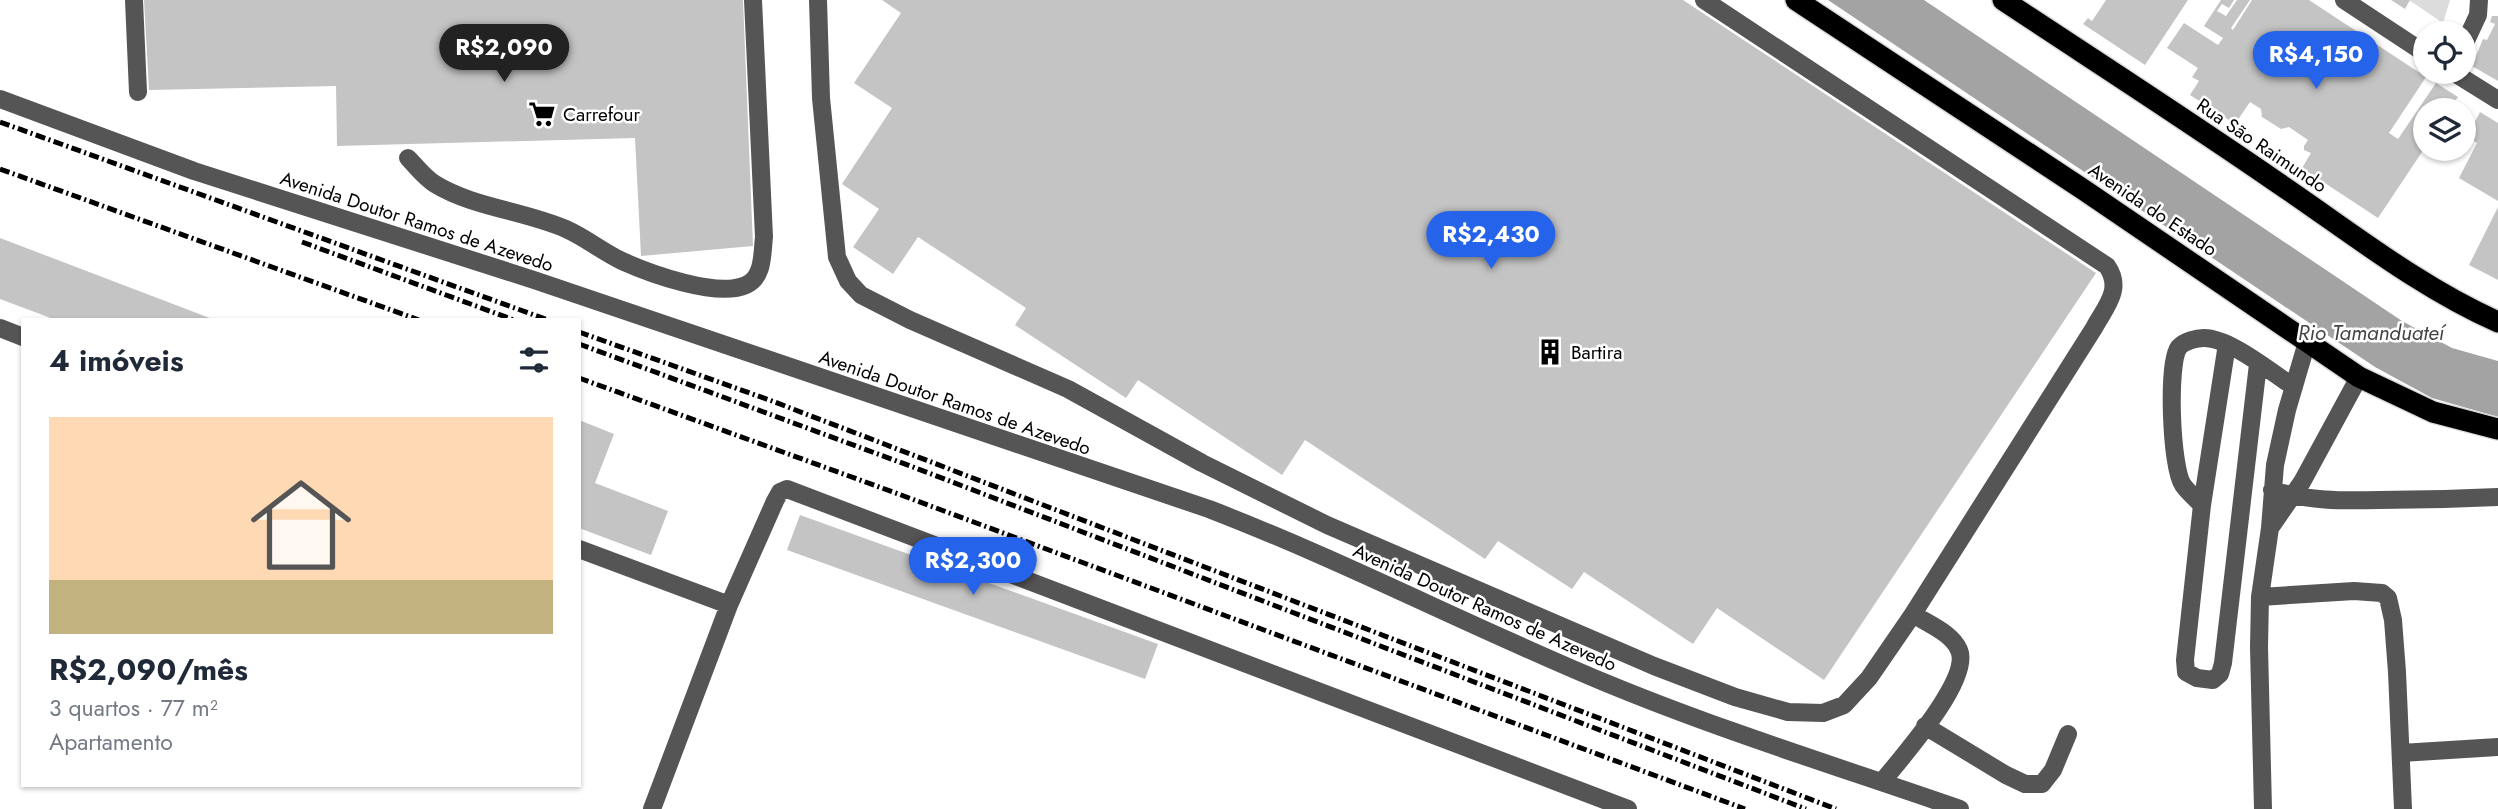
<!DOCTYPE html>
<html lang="pt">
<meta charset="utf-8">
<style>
body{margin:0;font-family:Jost,sans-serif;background:#f2f2f3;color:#1f2937;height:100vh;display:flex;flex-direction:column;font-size:26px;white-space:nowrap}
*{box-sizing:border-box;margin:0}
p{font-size:23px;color:#747a83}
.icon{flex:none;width:38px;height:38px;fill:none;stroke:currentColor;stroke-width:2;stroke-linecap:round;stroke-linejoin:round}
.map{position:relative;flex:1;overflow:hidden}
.side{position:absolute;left:21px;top:318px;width:560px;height:469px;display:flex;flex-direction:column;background:#fff;border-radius:0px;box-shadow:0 2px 5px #0004}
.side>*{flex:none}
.buttons{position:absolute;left:2413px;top:21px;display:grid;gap:14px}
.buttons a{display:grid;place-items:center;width:63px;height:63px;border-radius:50%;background:#fff;box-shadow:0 2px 5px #0004;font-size:35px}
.price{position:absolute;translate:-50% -60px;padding:0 16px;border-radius:24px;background:#2563eb;color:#fff;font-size:23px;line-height:46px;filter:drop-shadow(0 2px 4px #0008)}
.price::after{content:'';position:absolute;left:50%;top:42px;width:21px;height:16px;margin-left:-10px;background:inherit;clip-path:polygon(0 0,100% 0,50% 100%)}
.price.current{background:#222;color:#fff}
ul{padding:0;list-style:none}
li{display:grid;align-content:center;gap:14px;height:371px;padding:0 28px}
li span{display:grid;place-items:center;height:217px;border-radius:0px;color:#555}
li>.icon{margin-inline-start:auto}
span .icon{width:126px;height:126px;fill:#fffc;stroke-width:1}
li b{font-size:30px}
h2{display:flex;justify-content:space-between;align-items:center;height:84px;padding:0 28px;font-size:30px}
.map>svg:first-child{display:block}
.green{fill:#dcdcdc}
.water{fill:#a3a3a3}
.building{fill:#c4c4c4}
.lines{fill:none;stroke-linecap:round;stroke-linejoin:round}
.highway-casing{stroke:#dbdbdb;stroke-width:24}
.minor{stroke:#555;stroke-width:18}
.highway{stroke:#000;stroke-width:21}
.rail{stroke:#000;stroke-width:5;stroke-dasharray:10 3.5 2 3.5;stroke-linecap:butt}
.labels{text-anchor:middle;stroke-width:5;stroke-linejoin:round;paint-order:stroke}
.poi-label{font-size:19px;fill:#000;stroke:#fff;text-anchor:start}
.street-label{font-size:19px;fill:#000;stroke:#fff}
.water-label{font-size:21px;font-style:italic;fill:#444;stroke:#fff}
</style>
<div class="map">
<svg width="2498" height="809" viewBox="0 0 2498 809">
<rect width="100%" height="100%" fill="#fff"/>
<!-- green -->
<path class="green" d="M2409 0H2450L2443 23Z"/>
<!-- water -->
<path class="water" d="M1828 0H1924L2402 321 2452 348 2498 361V417L2432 398 2375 367Z"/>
<!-- building -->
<path class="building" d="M144 0H743L753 246 641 256 635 138 337 146 336 86 149 90Z
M882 0H1683L2096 273 1824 680 1717 608 1693 644 1584 572 1572 589 1498 541 1485 559 1305 440 1282 475 1138 380 1126 398 1015 325 1026 308 918 237 893 274 853 247 879 209 842 184 892 108 854 83 901 13Z
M2106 0H2188L2145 65 2083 24 2088 18 2092 21Z
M2221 0H2234L2229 8 2222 4 2217 11 2226 16 2237 0H2250L2231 28 2233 30 2252 0H2309L2426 77 2389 133 2398 139 2436 83 2458 97 2449 110H2426V146L2378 218 2302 168 2311 153 2304 150V146L2308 140 2289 127 2281 129 2262 117 2261 109 2250 102 2235 124 2190 95 2199 81 2192 77 2198 68 2167 48 2184 23 2218 45 2223 38 2204 26Z
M2391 0H2410L2405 9Z
M2492 16H2498V81L2472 66 2483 39 2487 40 2495 24 2490 22Z
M2480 112 2498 123V201L2459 178 2477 143 2467 137Z
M2498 207V280L2469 265Z
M0 238 215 320H56L0 299Z
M579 420 614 434 595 483 668 511 651 555 579 528Z
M800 515 1158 644 1145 679 787 550Z"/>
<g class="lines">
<!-- highway casing -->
<g class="highway-casing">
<path id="highway" d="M1796 0 2084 190 2359 377 2433 412 2498 429
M2003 0C2095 61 2187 120 2278 183 2349 231 2419 287 2498 322"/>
</g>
<!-- minor -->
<path class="minor" d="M134 0 138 92
M818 0 821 98 837 257 848 281 861 295 910 320 1068 389 1202 463 1327 525 1654 666 1735 697 1788 712 1823 713 1844 705 1869 678 1913 614 2094 328C2106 306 2123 289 2107 266L1704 0
M2344 0 2426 54
M2464 45 2478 15 2479 0
M2453 72 2498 100
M0 99 194 171 534 280 1209 509C1344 561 1473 628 1606 683 1722 731 1842 768 1960 809
M408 158C416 166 425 178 435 184 472 207 525 211 566 229 586 238 603 252 622 261 651 274 717 298 746 285 764 277 762 253 764 237L753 0
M0 328 23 337
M2227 344 2202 505 2185 660 2186 672 2197 678 2213 680 2220 674 2223 663 2258 364
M2272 490C2307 501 2342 501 2379 500 2419 500 2458 499 2498 497
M2202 505C2196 499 2188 492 2183 485 2171 468 2167 363 2179 347 2185 341 2196 338 2204 338 2230 338 2272 373 2294 387
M2270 528 2302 482 2359 377
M579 549 729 605
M2260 597 2354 591 2382 593 2388 598 2393 620 2397 672 2403 809
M1925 726 2006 775 2025 784H2042L2053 770 2068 734
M2401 753 2498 747
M1882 782C1901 758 1972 679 1959 650 1952 633 1928 624 1913 614
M652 809 729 605 775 501 780 492 787 489 1628 809
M2263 809 2259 647 2260 597 2270 528 2275 465 2287 410 2307 342"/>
<!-- highway -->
<use href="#highway" class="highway"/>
<!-- rail -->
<path class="rail" d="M0 122 548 320
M0 169 419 320
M302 242 514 320
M579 332 772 401 1836 809
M579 344 913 467 1806 809
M579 378 893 492 1745 809"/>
</g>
<!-- icons -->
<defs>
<g id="supermarket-bare" transform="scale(2.1)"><path d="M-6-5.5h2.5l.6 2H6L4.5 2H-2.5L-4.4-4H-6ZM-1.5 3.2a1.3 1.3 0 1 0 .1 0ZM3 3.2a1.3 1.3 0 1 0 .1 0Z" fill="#000" stroke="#fff" stroke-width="2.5" paint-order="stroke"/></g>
<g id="building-bare" transform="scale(2.1)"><path d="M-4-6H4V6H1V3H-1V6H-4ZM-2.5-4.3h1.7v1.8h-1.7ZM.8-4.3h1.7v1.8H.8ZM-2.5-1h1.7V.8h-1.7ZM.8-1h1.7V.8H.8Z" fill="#000" stroke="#fff" stroke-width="2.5" paint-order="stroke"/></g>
</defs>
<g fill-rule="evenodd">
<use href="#supermarket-bare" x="542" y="114"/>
<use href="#building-bare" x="1550" y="352"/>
</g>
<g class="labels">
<!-- poi labels -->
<g class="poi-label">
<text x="563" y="121">Carrefour</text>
<text x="1571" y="359">Bartira</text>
</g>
<!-- street labels -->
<g class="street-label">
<text transform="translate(2262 145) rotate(34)" y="7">Rua São Raimundo</text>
<text transform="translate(2153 209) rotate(34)" y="7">Avenida do Estado</text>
<text transform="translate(417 221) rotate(18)" y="7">Avenida Doutor Ramos de Azevedo</text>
<text transform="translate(955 402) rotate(19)" y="7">Avenida Doutor Ramos de Azevedo</text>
<text transform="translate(1485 607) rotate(24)" y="7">Avenida Doutor Ramos de Azevedo</text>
</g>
<!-- water labels -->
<g class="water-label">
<text x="2371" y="340">Rio Tamanduateí</text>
</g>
</g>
</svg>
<div class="buttons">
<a><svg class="icon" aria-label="locate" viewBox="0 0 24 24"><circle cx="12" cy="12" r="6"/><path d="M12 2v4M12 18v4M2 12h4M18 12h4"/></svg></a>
<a><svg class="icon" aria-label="layers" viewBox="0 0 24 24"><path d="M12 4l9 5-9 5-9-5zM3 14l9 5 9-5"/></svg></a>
</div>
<b class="price current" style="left:504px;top:84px">R$2,090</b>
<b class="price" style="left:2316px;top:91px">R$4,150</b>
<b class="price" style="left:1491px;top:271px">R$2,430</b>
<b class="price" style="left:973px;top:597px">R$2,300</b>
<section class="side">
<h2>4 imóveis<svg class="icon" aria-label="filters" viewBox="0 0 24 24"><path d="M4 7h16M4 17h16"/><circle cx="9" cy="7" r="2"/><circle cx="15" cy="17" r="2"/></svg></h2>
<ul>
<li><span style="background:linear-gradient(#ffd9b3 75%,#c2b280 0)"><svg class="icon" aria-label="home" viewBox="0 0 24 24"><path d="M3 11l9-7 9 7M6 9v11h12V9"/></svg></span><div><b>R$2,090/mês</b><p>3 quartos · 77 m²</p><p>Apartamento</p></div></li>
</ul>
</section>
</div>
